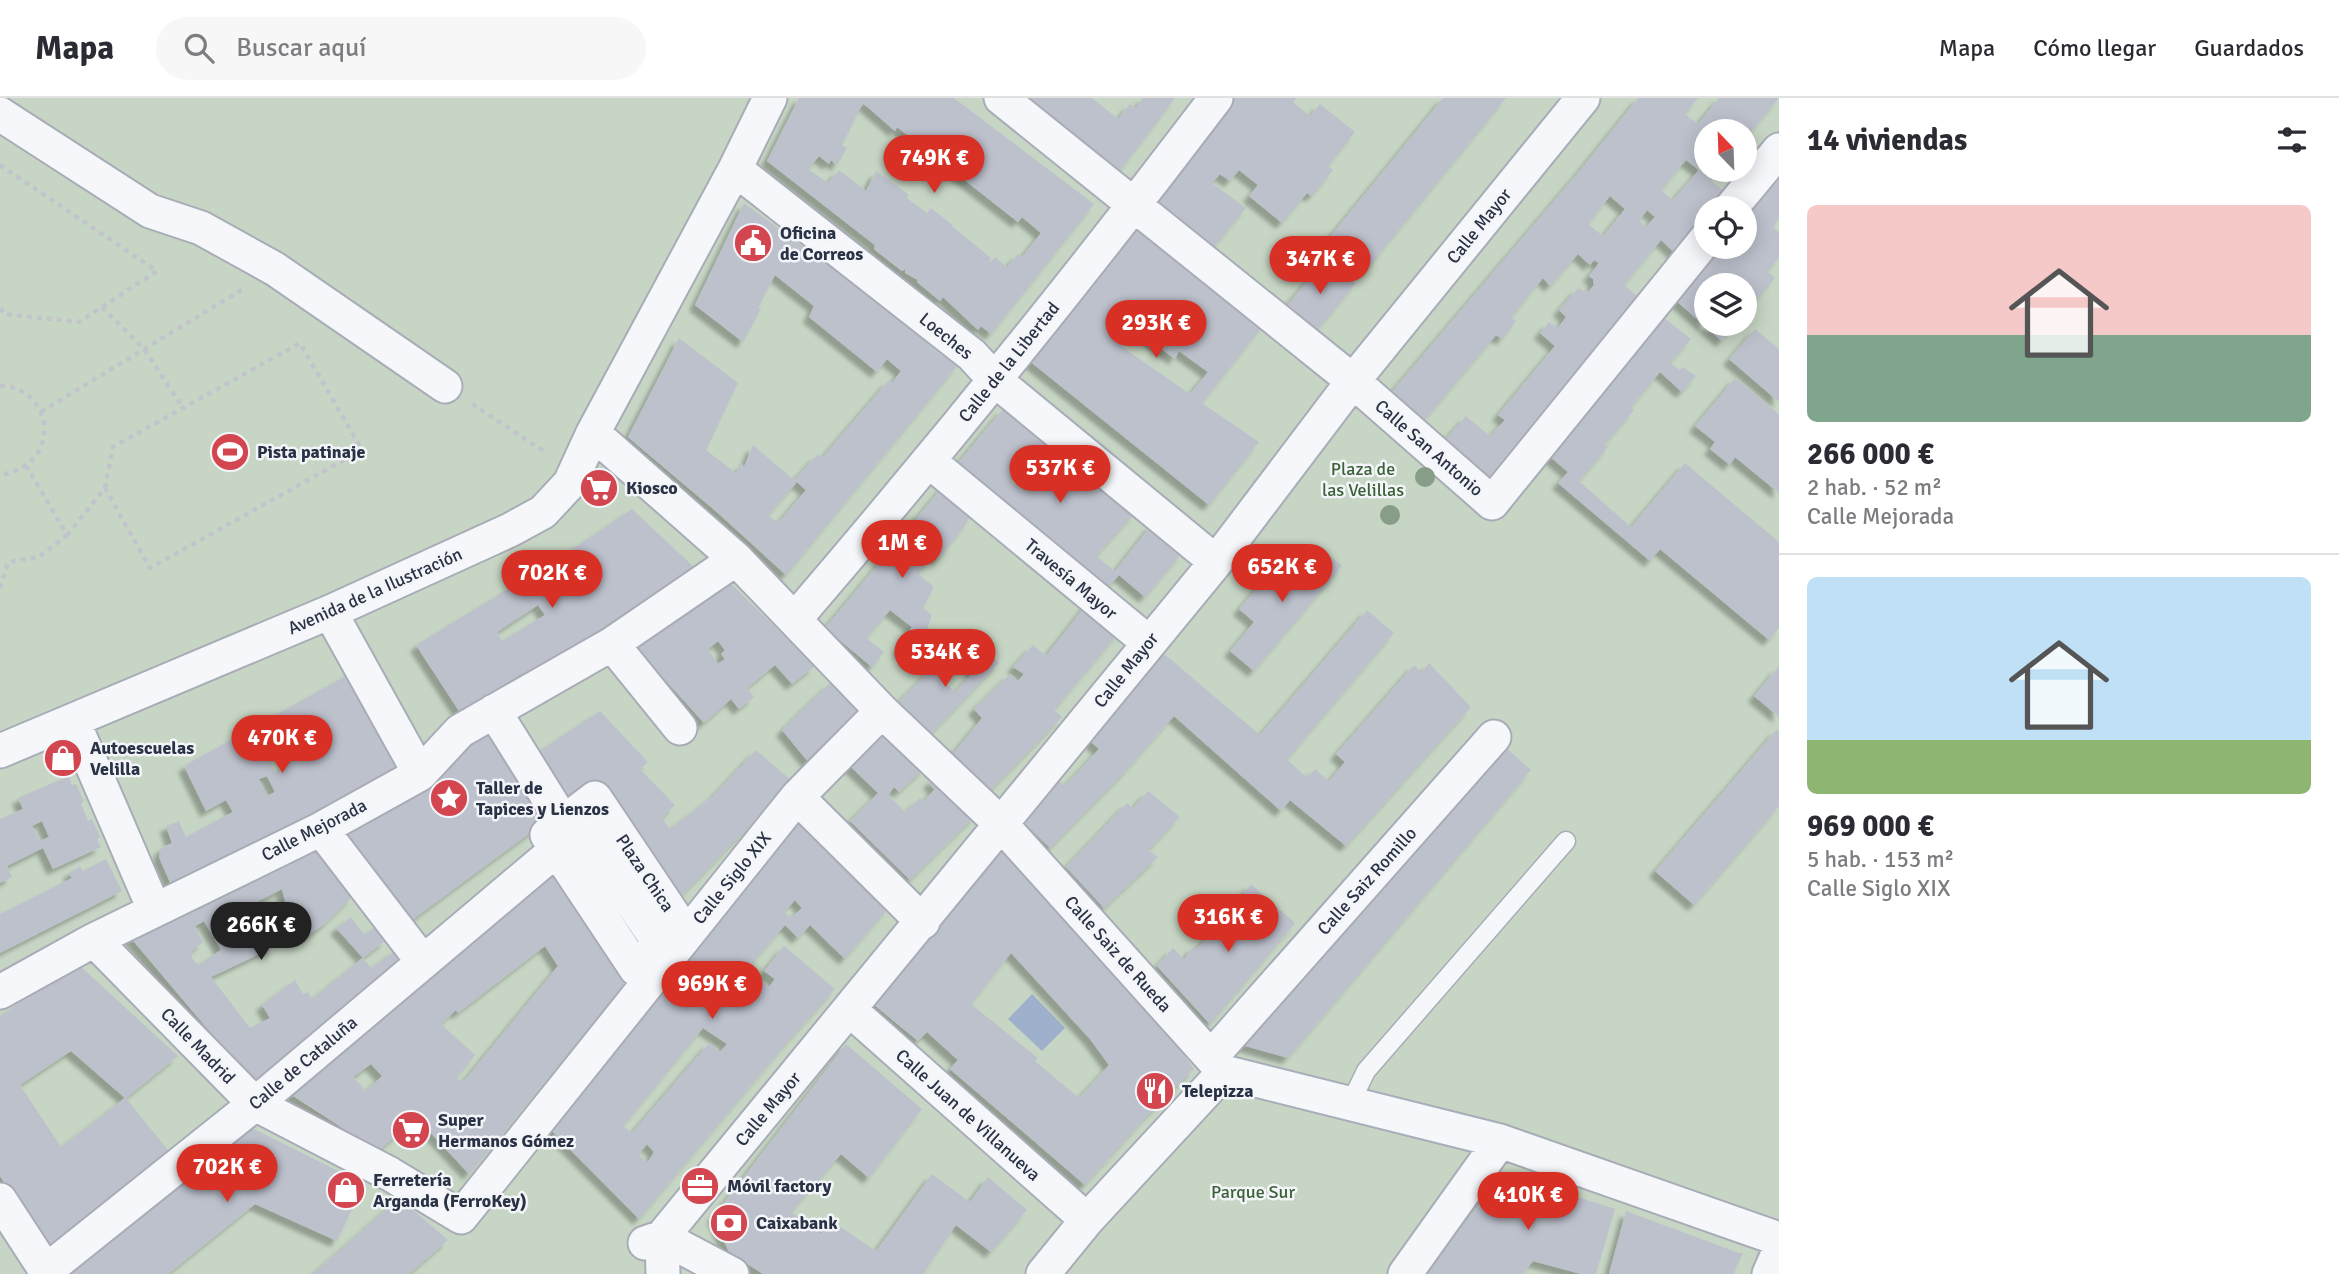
<!DOCTYPE html>
<html lang="es">
<meta charset="utf-8">
<style>
body{margin:0;font-family:Signika,sans-serif;background:#f7f7f7;color:#2b2b33;height:100vh;display:flex;flex-direction:column;font-size:26px;white-space:nowrap}
*{box-sizing:border-box;margin:0}
p{font-size:23px;color:#7c7c81}
.icon{flex:none;width:38px;height:38px;fill:none;stroke:currentColor;stroke-width:2;stroke-linecap:round;stroke-linejoin:round}
.map{position:relative;flex:1;overflow:hidden}
.drawer{display:flex;flex-direction:column;background:#fff;width:560px}
.drawer>*{flex:none}
.needle{width:46px;rotate:337deg}
.tools{position:absolute;left:1694px;top:21px;display:grid;gap:14px}
.tools a{display:grid;place-items:center;width:63px;height:63px;border-radius:50%;background:#fff;box-shadow:0 4px 18px #0003;font-size:35px}
.price{position:absolute;translate:-50% -60px;padding:0 16px;border-radius:24px;background:#d93025;color:#fff;font-size:23px;line-height:46px;filter:drop-shadow(0 2px 4px #0008)}
.price::after{content:'';position:absolute;left:50%;top:42px;width:21px;height:16px;margin-left:-10px;background:inherit;clip-path:polygon(0 0,100% 0,50% 100%)}
.price.active{background:#222;color:#fff}
ul{padding:0;list-style:none}
li{display:grid;align-content:center;gap:14px;height:371px;padding:0 28px}
li+li{border-top:2px solid #e1e1e2}
li span{display:grid;place-items:center;height:217px;border-radius:10px;color:#555}
li>.icon{margin-inline-start:auto}
span .icon{width:126px;height:126px;fill:#fffc;stroke-width:1}
li b{font-size:30px}
h2{display:flex;justify-content:space-between;align-items:center;height:84px;padding:0 28px;font-size:30px}
header{display:flex;align-items:center;gap:42px;box-sizing:border-box;height:98px;padding:0 35px;background:#fff;border-bottom:2px solid #e1e1e2}
header strong{font-size:33px}
nav{display:flex;gap:38px;margin-inline-start:auto;font-size:24px}
.search{width:490px;height:63px;background:#f7f7f7;display:flex;align-items:center;gap:18px;box-sizing:border-box;padding:0 24px;border-radius:38px;color:#7c7c81;font-size:26px}
main{display:flex;flex:1;min-height:0}
.map>svg:first-child{display:block}
.green{fill:#c7d6c4;fill-rule:evenodd}
.water{fill:#9eb0cc}
.building{fill:#bdc1cc;fill-rule:evenodd;filter:url(#shadow)}
.lines{fill:none;stroke-linecap:round;stroke-linejoin:round}
.lane-casing{stroke:#a8acb7;stroke-width:21}
.street-casing{stroke:#a8acb7;stroke-width:37}
.path{stroke:#c1c4cb;stroke-width:4.5;stroke-dasharray:5 5;stroke-linecap:butt}
.lane{stroke:#f6f7fa;stroke-width:18}
.street{stroke:#f6f7fa;stroke-width:33}
.tree{fill:#879d88}
.labels{text-anchor:middle;stroke-width:5;stroke-linejoin:round;paint-order:stroke}
.street-label{font-size:18px;fill:#2a3245;stroke:#f3f5f9}
.poi-label{font-size:18px;font-weight:bold;fill:#2a3245;stroke:#f3f5f9;text-anchor:start}
.park-label{font-size:18px;fill:#3b6137;stroke:#f3f5f9}
</style>
<header>
<strong>Mapa</strong>
<div class="search"><svg class="icon" aria-label="search" viewBox="0 0 24 24"><circle cx="10" cy="10" r="6"/><path d="M15 15l6 6"/></svg>Buscar aquí</div>
<nav><a>Mapa</a><a>Cómo llegar</a><a>Guardados</a></nav>
</header>
<main>
<div class="map">
<svg width="1779" height="1176" viewBox="0 0 1779 1176">
<defs>
<filter id="shadow"><feDropShadow dx="-6" dy="6" stdDeviation="2" flood-color="#0004"/></filter>
</defs>
<rect width="100%" height="100%" fill="#e3e6ec"/>
<!-- green -->
<path class="green" d="M0 0H1779V1176H0ZM1706 33H1745V72H1706ZM1706 110H1745V149H1706ZM1706 187H1745V226H1706Z"/>
<!-- water -->
<path class="water" d="M1032 896 1065 930 1042 953 1008 921Z"/>
<!-- building -->
<path class="building" d="M799 0H954L1094 106 991 236 981 228 978 232 943 199 940 203 917 184 918 182 905 175V171L902 173 874 151 875 147 871 144 767 63ZM863 5 895 33 897 29 1018 124 1022 119 1041 135 1022 159 1018 156 1007 169 995 159 991 164 989 163 991 160 952 128 953 127 931 110 927 115 907 100 909 97 876 73 866 93 839 72 828 85 808 71 819 58 829 66 831 62 837 67 847 50 842 47Z
M1026 0H1092L1118 21 1130 6 1136 10 1143 0H1175L1119 74Z
M1231 0H1297L1293 4 1310 18 1320 6 1355 34 1328 68 1333 72 1312 98 1307 95 1282 125 1249 98 1258 87 1239 72 1230 83 1220 76 1212 85 1246 110 1213 150 1153 104Z
M1443 0H1506L1367 171 1329 140Z
M1638 0H1698L1685 16 1698 26 1719 0H1779L1745 41V33H1706V72H1719L1710 82 1730 98 1720 110H1706V128L1680 160 1661 142 1624 187 1643 203 1493 385 1444 343 1466 318 1490 338 1505 322 1498 317 1555 248 1540 235 1549 224 1558 230 1566 219 1559 212 1578 190 1583 193H1589L1594 187 1593 181 1589 178 1599 165 1594 162 1590 167 1578 156 1550 188 1543 180 1511 219 1516 223 1502 241 1496 237 1422 325 1389 297 1581 71ZM1686 62 1699 72 1673 102 1661 92ZM1610 98 1625 111 1603 138 1588 126ZM1647 112 1655 119 1646 129 1639 123Z
M1779 67V121L1773 129 1779 134V160L1767 173 1775 180 1745 214V187H1706V226H1736L1722 243 1672 199 1714 149H1745V110Z
M744 105 833 171 911 232 914 229 926 238 923 242 942 258 944 255 958 267 786 477 718 415 628 339 679 240 738 285 706 352 736 375 741 365 744 369 753 347 794 382 818 356 822 360 889 282 892 285 901 273 887 261 877 274 809 219 814 208 775 177 758 210 761 211 743 244 695 207ZM797 384 806 392 778 425 768 417Z
M1140 127 1265 225 1202 305 1259 344 1209 407 1027 261ZM1145 203 1167 220 1148 241 1175 261 1179 253 1208 274 1190 296 1121 248 1128 239 1121 233Z
M1324 162 1356 185 1315 235 1284 211Z
M1658 215 1691 241 1670 265 1680 272 1683 269 1696 278 1682 294 1660 274 1631 309 1634 312 1605 346 1608 349 1579 383 1631 429 1685 365 1779 444V530L1769 542 1660 451 1650 463 1558 385 1568 374 1548 357Z
M1755 231 1779 251V304L1729 261Z
M1735 280 1779 316V395L1735 359 1730 367 1710 351 1715 344 1695 328Z
M1003 311 1098 390 1135 415 1096 458 1115 473 1152 426 1182 455 1145 499 1119 477 1105 492 951 373ZM1019 372 1033 383 1024 393 1009 382Z
M945 386 974 411 964 429 938 461 933 457 918 476 934 489 923 510 932 517 916 562 899 553 912 529 890 512 866 540 884 554 872 569 825 530Z
M632 411 694 469 524 582 521 576 461 616 416 547 564 457ZM538 507 545 517 502 543 497 534Z
M1316 446 1342 468 1254 573 1230 553 1254 524 1239 511 1278 465 1291 477Z
M728 483 815 568 792 586 775 567 747 590 754 599 739 611 731 601 704 625 630 543ZM718 543 725 552 721 556 725 561 718 566 708 551Z
M1089 503 1121 532 1054 612 1062 619 989 694 952 657 982 620 974 611 1010 576 1018 583 1024 576 1013 569 1033 547 1046 558Z
M1367 512 1394 535 1287 661 1307 680 1315 671 1329 683 1345 664 1336 656 1414 567 1422 574 1429 565 1471 609 1346 748 1290 702 1281 713 1174 618 1125 674 1050 750 1015 716 1052 676 1065 688 1099 651 1086 639 1162 554 1260 637Z
M966 534 999 565 927 640 894 609 931 571 955 594 974 573 950 550Z
M1779 568V619L1754 598Z
M353 574 402 668 172 789 159 759 161 750 172 745 166 728 179 723 186 739 233 714 226 702 206 713 184 668ZM314 632 322 645 308 652 302 638ZM284 652 291 664 275 674 268 662ZM267 678 275 694 267 698 259 681Z
M830 585 859 613 810 666 782 632Z
M600 613 648 664 640 671 675 707 662 720 670 731 713 698 756 652 793 684 675 804 564 709 531 659Z
M490 622 552 719 412 822 337 729Z
M882 629 926 669 899 694 894 689 888 697 905 714 920 700 923 704 935 691 929 685 935 679 976 717 910 782 850 723 878 695 847 665Z
M1777 631 1779 634V708L1694 807 1655 773Z
M1499 643 1531 672 1288 960 1235 945Z
M69 678 72 687 76 686 84 704 81 705 88 723 92 721 100 739 97 741 101 749 53 771 43 750 7 768 12 779 0 785V721L23 711 18 700ZM42 723 49 739 40 743 32 728Z
M1148 693 1180 719 1148 752 1158 759 1104 810 1066 769 1127 705 1133 710Z
M795 717 889 809 845 861 810 827 798 840 785 827 728 893 731 896 723 905 727 908 753 876 769 889 775 881 764 873 784 848 835 891 784 948 639 1121 543 1024ZM795 802 802 810 791 820 784 814ZM703 930 727 946 720 954 709 945 632 1035 623 1028ZM647 1046 654 1054 648 1064 638 1057Z
M1001 738 1137 893 1194 971 1145 1020 1085 1087 950 971 958 962 927 934 918 943 866 900ZM1011 855 1090 941 1109 967 1079 1000 1035 963 1038 960 971 906Z
M312 749 353 798 326 825 306 839 284 817 288 814 282 791 257 804 274 849 211 879 250 930 270 920 262 907 295 882 303 896 308 894 312 901 363 860 371 870 396 852 408 868 255 987 130 839ZM204 823 221 852 198 867 192 860 191 854 203 844 195 828Z
M554 760 627 866 625 883 620 892 469 1076 417 1020 378 1053 281 990ZM545 848 558 868 464 983 456 980 475 957 441 926 456 912 458 915ZM371 966 382 978 366 993 353 979Z
M106 761 122 793 0 855V816L72 780 69 775 80 768 83 773Z
M1251 786 1295 825 1210 926 1157 868 1173 850 1184 861 1194 848 1197 851Z
M351 819 364 837 374 829 386 842 363 860 336 830Z
M78 866 178 958 126 1000 171 1056 48 1151 0 1078V918ZM71 953 125 1000 61 1049 20 987Z
M846 946 922 1011 869 1080 841 1056 791 1114 821 1136 829 1121 876 1153 932 1076 970 1104 988 1079 1027 1112 991 1154 956 1127 923 1176H763L729 1154 713 1119Z
M244 1026 364 1086 337 1143 255 1106 168 1176H67Z
M1503 1075 1615 1111 1596 1176H1581L1533 1163 1523 1176H1426Z
M399 1100 448 1142 409 1176H313Z
M1626 1113 1739 1155H1743L1733 1176H1609Z"/>
<g class="lines">
<!-- lane casing -->
<g class="lane-casing">
<path id="lane" d="M1350 1006 1366 973 1566 743"/>
</g>
<!-- street casing -->
<g class="street-casing">
<path id="street" d="M1001 0 1353 283 1492 405 1706 141
M0 16 150 113 201 130 275 171 445 288
M735 71 972 257 995 282 1216 464
M1731 110 1779 52
M593 335 736 461 882 613 1001 726 1224 974 1500 1043 1779 1141
M929 363 1148 544
M330 514 420 676
M795 521C940 352 1081 178 1216 0
M612 546 680 630
M494 613 572 738
M73 623 154 811
M0 653 330 514 510 432 543 414 570 385 593 335 735 71 770 0
M797 699 923 824
M595 700 678 824 636 871 547 737Z
M321 731 423 864
M94 842 255 1006 390 1076 461 1119 797 699 882 613
M0 894 94 842 321 731 420 676 460 633 612 546 736 461
M850 912 1087 1122
M1211 959 1494 639
M0 1102 48 1176
M645 1145 662 1139 732 1176
M46 1173 255 1006 581 731 669 859
M663 1176 662 1139 1216 464 1353 283 1583 0
M1043 1176 1087 1122 1224 974
M1405 1176 1500 1043
M1769 1176 1779 1153"/>
</g>
<!-- path -->
<path class="path" d="M0 67 157 173 79 224 4 216 0 209
M102 209 144 251 183 310
M0 288C53 288 65 367 0 377
M472 306 547 355
M41 314 243 191
M67 437 105 390 113 349 300 245 362 352 150 470 105 390
M0 490 8 464 39 459 67 437 27 369"/>
<!-- lane -->
<use href="#lane" class="lane"/>
<!-- street -->
<use href="#street" class="street"/>
</g>
<!-- trees -->
<g class="tree">
<circle cx="1425" cy="379" r="10"/>
<circle cx="1390" cy="417" r="10"/>
</g>
<!-- icons -->
<defs>
<g id="civic-disc" transform="scale(2.0125)"><circle r="9.5" fill="#d3464f" stroke="#f3f5f9"/><path d="M-.6-6.5H3V-4.5H.6V-3L4-1V1h2V6H-6V1h2V-1L-.6-3ZM-1.2 2.5V6h2.4V2.5Z" fill="#fff"/></g>
<g id="stadium-disc" transform="scale(2.0125)"><circle r="9.5" fill="#d3464f" stroke="#f3f5f9"/><path d="M0-5a6.5 5 0 1 0 0 10a6.5 5 0 1 0 0-10ZM-3.5-1.8h7v3.6h-7Z" fill="#fff"/></g>
<g id="supermarket-disc" transform="scale(2.0125)"><circle r="9.5" fill="#d3464f" stroke="#f3f5f9"/><path d="M-6-5.5h2.5l.6 2H6L4.5 2H-2.5L-4.4-4H-6ZM-1.5 3.2a1.3 1.3 0 1 0 .1 0ZM3 3.2a1.3 1.3 0 1 0 .1 0Z" fill="#fff"/></g>
<g id="shop-disc" transform="scale(2.0125)"><circle r="9.5" fill="#d3464f" stroke="#f3f5f9"/><path d="M-5-2.5h2.3a2.7 3.5 0 0 1 5.4 0H5L5.5 6h-11ZM-1.5-2.5h3a1.5 2.3 0 0 0-3 0Z" fill="#fff"/></g>
<g id="sight-disc" transform="scale(2.0125)"><circle r="9.5" fill="#d3464f" stroke="#f3f5f9"/><path d="M0-6L1.8-2.2L6-1.7L2.9 1.2L3.7 5.4L0 3.3L-3.7 5.4L-2.9 1.2L-6-1.7L-1.8-2.2Z" fill="#fff"/></g>
<g id="restaurant-disc" transform="scale(2.0125)"><circle r="9.5" fill="#d3464f" stroke="#f3f5f9"/><path d="M-5-6h1v4h1v-4h1v4h1v-4h1v5L-1.5 .5V6h-2V.5L-5-1ZM5-6V6H3V1.5H1.5Q1.5-4 5-6Z" fill="#fff"/></g>
<g id="office-disc" transform="scale(2.0125)"><circle r="9.5" fill="#d3464f" stroke="#f3f5f9"/><path d="M-6-3h4V-5.5h4V-3h4V5H-6ZM-1-4.5V-3h2v-1.5ZM-6 0V1H6V0Z" fill="#fff"/></g>
<g id="bank-disc" transform="scale(2.0125)"><circle r="9.5" fill="#d3464f" stroke="#f3f5f9"/><path d="M-6-4H6V4H-6ZM0-2.3a2.3 2.3 0 1 0 0 4.6a2.3 2.3 0 1 0 0-4.6Z" fill="#fff"/></g>
</defs>
<g fill-rule="evenodd">
<use href="#civic-disc" x="753" y="145"/>
<use href="#stadium-disc" x="230" y="354"/>
<use href="#supermarket-disc" x="599" y="390"/>
<use href="#shop-disc" x="63" y="660"/>
<use href="#sight-disc" x="449" y="700"/>
<use href="#restaurant-disc" x="1155" y="993"/>
<use href="#supermarket-disc" x="411" y="1032"/>
<use href="#office-disc" x="700" y="1088"/>
<use href="#shop-disc" x="346" y="1092"/>
<use href="#bank-disc" x="729" y="1125"/>
</g>
<g class="labels">
<!-- street labels -->
<g class="street-label">
<text transform="translate(1479 128) rotate(-51)" y="6">Calle Mayor</text>
<text transform="translate(946 238) rotate(39)" y="6">Loeches</text>
<text transform="translate(1009 264) rotate(-51)" y="6">Calle de la Libertad</text>
<text transform="translate(1429 350) rotate(41)" y="6">Calle San Antonio</text>
<text transform="translate(1071 481) rotate(40)" y="6">Travesía Mayor</text>
<text transform="translate(375 493) rotate(-24)" y="6">Avenida de la Ilustración</text>
<text transform="translate(1126 572) rotate(-51)" y="6">Calle Mayor</text>
<text transform="translate(314 732) rotate(-27)" y="6">Calle Mejorada</text>
<text transform="translate(645 775) rotate(56)" y="6">Plaza Chica</text>
<text transform="translate(732 780) rotate(-51)" y="6">Calle Siglo XIX</text>
<text transform="translate(1367 783) rotate(-48)" y="6">Calle Saiz Romillo</text>
<text transform="translate(1118 856) rotate(48)" y="6">Calle Saiz de Rueda</text>
<text transform="translate(198 948) rotate(46)" y="6">Calle Madrid</text>
<text transform="translate(303 965) rotate(-40)" y="6">Calle de Cataluña</text>
<text transform="translate(768 1011) rotate(-50)" y="6">Calle Mayor</text>
<text transform="translate(968 1017) rotate(42)" y="6">Calle Juan de Villanueva</text>
</g>
<!-- poi labels -->
<g class="poi-label">
<text x="780" y="141">Oficina<tspan x="780" dy="21">de Correos</tspan></text>
<text x="257" y="360">Pista patinaje</text>
<text x="626" y="396">Kiosco</text>
<text x="90" y="656">Autoescuelas<tspan x="90" dy="21">Velilla</tspan></text>
<text x="476" y="696">Taller de<tspan x="476" dy="21">Tapices y Lienzos</tspan></text>
<text x="1182" y="999">Telepizza</text>
<text x="438" y="1028">Super<tspan x="438" dy="21">Hermanos Gómez</tspan></text>
<text x="373" y="1088">Ferretería<tspan x="373" dy="21">Arganda (FerroKey)</tspan></text>
<text x="727" y="1094">Móvil factory</text>
<text x="756" y="1131">Caixabank</text>
</g>
<!-- park labels -->
<g class="park-label">
<text x="1363" y="377">Plaza de<tspan x="1363" dy="21">las Velillas</tspan></text>
<text x="1253" y="1100">Parque Sur</text>
</g>
</g>
</svg>
<div class="tools">
<a><svg class="needle" viewBox="-14 -14 28 28"><path d="M0-13l5 13h-10z" fill="#e53935"/><path d="M0 13l5-13h-10z" fill="#7c7c81"/></svg></a>
<a><svg class="icon" aria-label="locate" viewBox="0 0 24 24"><circle cx="12" cy="12" r="6"/><path d="M12 2v4M12 18v4M2 12h4M18 12h4"/></svg></a>
<a><svg class="icon" aria-label="layers" viewBox="0 0 24 24"><path d="M12 4l9 5-9 5-9-5zM3 14l9 5 9-5"/></svg></a>
</div>
<b class="price" style="left:934px;top:97px">749K €</b>
<b class="price" style="left:1320px;top:198px">347K €</b>
<b class="price" style="left:1156px;top:262px">293K €</b>
<b class="price" style="left:1060px;top:407px">537K €</b>
<b class="price" style="left:902px;top:482px">1M €</b>
<b class="price" style="left:1282px;top:506px">652K €</b>
<b class="price" style="left:552px;top:512px">702K €</b>
<b class="price" style="left:945px;top:591px">534K €</b>
<b class="price" style="left:282px;top:677px">470K €</b>
<b class="price" style="left:1228px;top:856px">316K €</b>
<b class="price active" style="left:261px;top:864px">266K €</b>
<b class="price" style="left:712px;top:923px">969K €</b>
<b class="price" style="left:227px;top:1106px">702K €</b>
<b class="price" style="left:1528px;top:1134px">410K €</b>
</div>
<section class="drawer">
<h2>14 viviendas<svg class="icon" aria-label="filters" viewBox="0 0 24 24"><path d="M4 7h16M4 17h16"/><circle cx="9" cy="7" r="2"/><circle cx="15" cy="17" r="2"/></svg></h2>
<ul>
<li><span style="background:linear-gradient(#f6c9c9 60%,#7fa58c 0)"><svg class="icon" aria-label="home" viewBox="0 0 24 24"><path d="M3 11l9-7 9 7M6 9v11h12V9"/></svg></span><div><b>266 000 €</b><p>2 hab. · 52 m²</p><p>Calle Mejorada</p></div></li>
<li><span style="background:linear-gradient(#bfe0f5 75%,#8fb573 0)"><svg class="icon" aria-label="home" viewBox="0 0 24 24"><path d="M3 11l9-7 9 7M6 9v11h12V9"/></svg></span><div><b>969 000 €</b><p>5 hab. · 153 m²</p><p>Calle Siglo XIX</p></div></li>
</ul>
</section>
</main>
